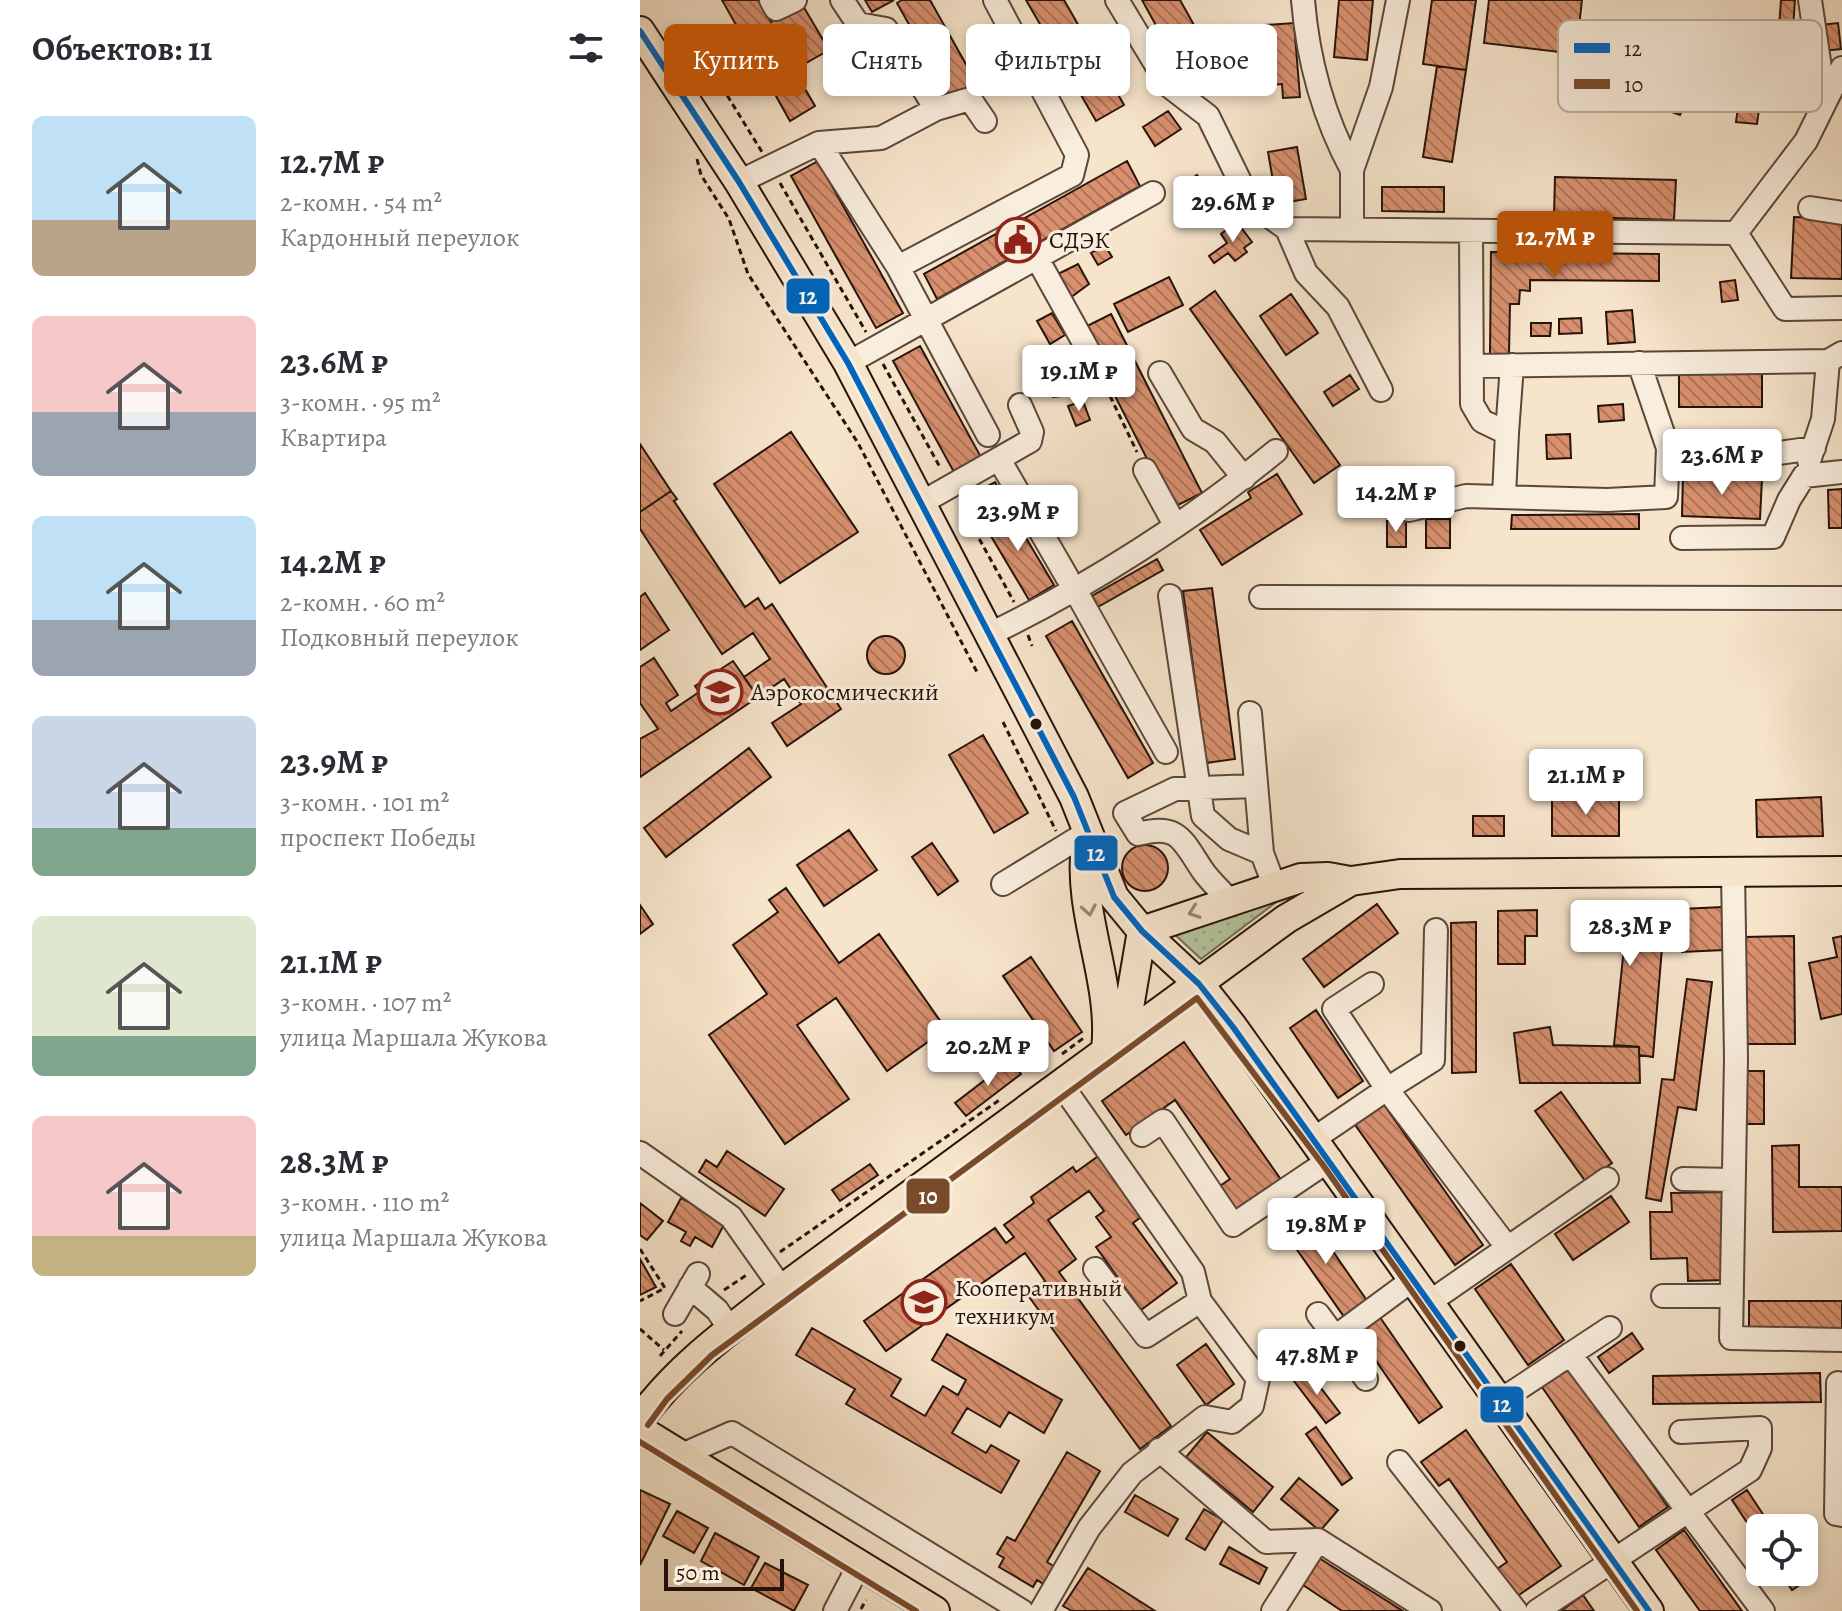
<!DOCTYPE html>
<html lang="ru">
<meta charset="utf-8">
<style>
body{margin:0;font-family:Alegreya,serif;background:#f2f2f3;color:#2b2b33;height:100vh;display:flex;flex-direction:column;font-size:30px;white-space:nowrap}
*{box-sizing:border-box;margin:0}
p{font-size:26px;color:#7c7c81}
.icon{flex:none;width:44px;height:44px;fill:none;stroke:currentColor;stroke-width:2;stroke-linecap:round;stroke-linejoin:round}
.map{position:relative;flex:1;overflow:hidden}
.side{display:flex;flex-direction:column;background:#fff;width:640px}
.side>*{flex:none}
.guide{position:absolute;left:24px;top:24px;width:760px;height:72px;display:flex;gap:16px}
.tools{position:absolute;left:1106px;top:1514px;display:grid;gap:16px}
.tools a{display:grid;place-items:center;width:72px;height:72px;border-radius:12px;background:#fff;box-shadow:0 4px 12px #0003;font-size:40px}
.scale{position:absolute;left:24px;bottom:20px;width:120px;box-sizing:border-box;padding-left:8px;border:4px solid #27130a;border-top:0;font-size:22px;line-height:28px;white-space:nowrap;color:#27130a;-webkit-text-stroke:6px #f9eddd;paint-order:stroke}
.price{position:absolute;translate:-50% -68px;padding:0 18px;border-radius:8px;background:#fff;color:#222;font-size:26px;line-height:52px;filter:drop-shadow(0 2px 4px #0008)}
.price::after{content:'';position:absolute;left:50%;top:48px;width:24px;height:18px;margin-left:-12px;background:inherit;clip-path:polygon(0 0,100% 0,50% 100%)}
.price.current{background:#b45309;color:#fff}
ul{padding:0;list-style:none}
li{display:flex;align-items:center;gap:24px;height:200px;padding:0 32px}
li span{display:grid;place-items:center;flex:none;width:224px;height:160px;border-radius:12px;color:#555}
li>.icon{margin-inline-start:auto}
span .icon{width:96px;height:96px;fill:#fffc;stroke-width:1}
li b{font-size:34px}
h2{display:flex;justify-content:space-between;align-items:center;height:96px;padding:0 32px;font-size:34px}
.chip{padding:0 28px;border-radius:12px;background:#fff;box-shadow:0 4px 12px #0003;font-size:28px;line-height:72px}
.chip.current{background:#b45309;color:#fff}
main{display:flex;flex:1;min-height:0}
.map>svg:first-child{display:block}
.grass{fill:url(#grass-dots);stroke:#6e6c53;stroke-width:2}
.building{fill:url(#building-back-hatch);stroke:#27130a;stroke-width:2}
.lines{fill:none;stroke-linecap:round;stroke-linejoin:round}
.minor-casing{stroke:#5b473a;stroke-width:26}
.major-casing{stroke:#27130a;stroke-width:32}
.path{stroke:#27130a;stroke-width:3;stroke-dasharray:6 4;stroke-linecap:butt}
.minor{stroke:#f9eddd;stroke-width:22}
.major{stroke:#f6e4cb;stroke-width:28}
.bus-1-casing{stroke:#f9eddd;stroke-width:12}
.bus-2-casing{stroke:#f9eddd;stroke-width:12}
.bus-1{stroke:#0065bd;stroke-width:6}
.bus-2{stroke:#7a4b2a;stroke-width:6}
.oneway{stroke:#998674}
.bus-dot{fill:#27130a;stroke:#f9eddd;stroke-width:3}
.labels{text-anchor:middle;stroke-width:6;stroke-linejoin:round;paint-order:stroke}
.poi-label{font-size:24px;fill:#27130a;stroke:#f9eddd;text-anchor:start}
.key{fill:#f9eddd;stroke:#baac9e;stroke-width:2}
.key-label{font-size:22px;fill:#27130a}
.line-badge{stroke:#f9eddd;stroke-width:3}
.badge-label{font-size:22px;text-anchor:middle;font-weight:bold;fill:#fff}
</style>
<main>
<section class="side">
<h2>Объектов: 11<svg class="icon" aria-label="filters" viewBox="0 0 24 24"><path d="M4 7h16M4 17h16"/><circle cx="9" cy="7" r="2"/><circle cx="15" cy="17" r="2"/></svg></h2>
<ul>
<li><span style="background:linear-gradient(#bfe0f5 65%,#b9a48a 0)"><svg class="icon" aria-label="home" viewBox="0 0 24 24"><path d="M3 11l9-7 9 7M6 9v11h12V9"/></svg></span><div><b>12.7M ₽</b><p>2-комн. · 54 m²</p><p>Кардонный переулок</p></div></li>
<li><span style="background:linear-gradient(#f6c9c9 60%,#9aa5b1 0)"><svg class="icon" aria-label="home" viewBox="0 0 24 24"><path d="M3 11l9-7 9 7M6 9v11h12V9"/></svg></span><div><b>23.6M ₽</b><p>3-комн. · 95 m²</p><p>Квартира</p></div></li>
<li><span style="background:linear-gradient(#bfe0f5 65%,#9aa5b1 0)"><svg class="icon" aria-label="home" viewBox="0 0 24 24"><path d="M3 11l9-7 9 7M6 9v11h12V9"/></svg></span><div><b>14.2M ₽</b><p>2-комн. · 60 m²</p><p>Подковный переулок</p></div></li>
<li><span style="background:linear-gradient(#c9d6e8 70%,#7fa58c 0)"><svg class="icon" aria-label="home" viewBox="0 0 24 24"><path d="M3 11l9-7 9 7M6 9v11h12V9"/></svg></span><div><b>23.9M ₽</b><p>3-комн. · 101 m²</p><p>проспект Победы</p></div></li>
<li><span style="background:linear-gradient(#dfe7d0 75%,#7fa58c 0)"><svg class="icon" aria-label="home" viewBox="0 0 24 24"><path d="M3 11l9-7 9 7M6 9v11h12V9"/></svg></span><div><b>21.1M ₽</b><p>3-комн. · 107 m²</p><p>улица Маршала Жукова</p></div></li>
<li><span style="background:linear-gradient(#f6c9c9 75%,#c2b280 0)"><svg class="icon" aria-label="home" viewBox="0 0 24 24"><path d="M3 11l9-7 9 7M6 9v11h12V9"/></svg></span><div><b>28.3M ₽</b><p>3-комн. · 110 m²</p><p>улица Маршала Жукова</p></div></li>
</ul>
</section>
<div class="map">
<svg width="1202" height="1611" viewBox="0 0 1202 1611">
<defs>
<pattern id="grass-dots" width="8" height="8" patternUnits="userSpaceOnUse" patternTransform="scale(2)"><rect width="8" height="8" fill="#b6c59c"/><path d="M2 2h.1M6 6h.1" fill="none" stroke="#9ca885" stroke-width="1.8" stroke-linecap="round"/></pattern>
<pattern id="building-back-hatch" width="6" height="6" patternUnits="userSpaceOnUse" patternTransform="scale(2)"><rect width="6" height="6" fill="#d8906f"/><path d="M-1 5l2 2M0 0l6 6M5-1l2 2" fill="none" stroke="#af7459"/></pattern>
</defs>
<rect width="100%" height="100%" fill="#f6e4cb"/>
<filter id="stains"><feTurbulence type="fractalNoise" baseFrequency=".0025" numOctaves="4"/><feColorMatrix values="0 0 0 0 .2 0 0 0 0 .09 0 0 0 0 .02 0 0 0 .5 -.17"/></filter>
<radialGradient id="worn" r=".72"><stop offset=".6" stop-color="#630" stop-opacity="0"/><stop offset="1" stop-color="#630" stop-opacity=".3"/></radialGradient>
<!-- grass -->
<path class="grass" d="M652 890 561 959 531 931Z"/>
<!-- building -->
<path class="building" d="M82 0H118L131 22 162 4 189 50 154 70 175 106 150 121Z
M225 0H254L232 12Z
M262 0H290L337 84 311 99 257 3Z
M386 0H424L484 105 456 121Z
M502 0H540L574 61 545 78Z
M699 0H733L727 60 694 57Z
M792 0H836L826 70 783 64Z
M849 0H942L936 54 844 43Z
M1141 0H1155L1152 43 1138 41Z
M654 23 660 97 643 98 642 84 629 85 625 25Z
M1198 23 1201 49 1183 51 1180 25Z
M1001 25 1038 39 1040 34 1070 45 1040 115 1004 102 1010 89 1024 94 1037 59 994 43Z
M797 66 826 70 812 162 783 157Z
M1102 77 1123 80 1117 124 1096 122Z
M528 111 541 129 515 146 503 127Z
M657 147 666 199 637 204 628 152Z
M178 161 263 313 236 328 151 176Z
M487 161 500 186 297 299 284 274Z
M557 175 563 184 544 198 538 189Z
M915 177 1036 180 1034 220 914 216Z
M571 181 587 201 572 217 554 194Z
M742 187H804V212L742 211Z
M1154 217 1202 219V279L1151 278Z
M597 222 612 242 604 248 607 252 595 261 588 253 574 263 569 256 587 243 581 234Z
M465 245 472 257 458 265 451 253Z
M851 252 1019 254V281L890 280V291L880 290 879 304H870L869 354H850Z
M438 264 449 284 430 298 418 274Z
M529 277 543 305 488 332 474 304Z
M1095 280 1098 300 1082 302 1080 282Z
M575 291 700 465 674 483 550 309Z
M651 294 678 333 646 355 620 316Z
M992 310 995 342 968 344 966 312Z
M412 313 425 335 410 344 397 321Z
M471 314 562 493 532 508 441 329Z
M941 318 942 333 919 334V319Z
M891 323H911L910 336H891Z
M280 346 342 459 315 474 253 361Z
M427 366 430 395 413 397 410 368Z
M1039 374H1122V407H1039Z
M710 375 719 389 693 406 684 392Z
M443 401 450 420 436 426 428 406Z
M983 404 984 420 959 422 958 406Z
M151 432 218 532 140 583 74 484Z
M930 434 931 458 907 459 906 435Z
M0 444 31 491 0 512Z
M637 474 662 514 582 565 560 530 611 498 608 492Z
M1043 475 1122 478 1120 519 1042 516Z
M355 482 362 495 336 509 329 496Z
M1202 489V528H1189L1188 490Z
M31 491 37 499 34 501 105 607 118 598 125 609 132 604 201 709 147 746 132 723 161 704 144 679 118 697 104 677 130 659 113 633 82 654 0 529V512Z
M734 492 738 514 723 517 720 495Z
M367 506 414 585 389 600 342 521Z
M999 514V529H871L872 515Z
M786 519H810V548H786Z
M747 521H766V547H747Z
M517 559 523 570 458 607 452 596Z
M572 588 595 759 566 763 543 591Z
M5 593 29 630 0 650V597Z
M432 621 513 763 488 778 406 636Z
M227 655a19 19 0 1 1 38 0a19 19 0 1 1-38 0Z
M14 658 38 695 26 703 31 711 59 692 55 686 93 661 118 697 0 777V739L18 729 0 703V667Z
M343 735 388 813 354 833 309 755Z
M109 748 131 777 26 857 4 828Z
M979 797V836H912V798Z
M1181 797 1183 836 1117 837 1116 800Z
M833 816H864V836H833Z
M209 830 237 870 184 906 157 865Z
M292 843 318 881 298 895 272 857Z
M482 868a23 23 0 1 1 46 0a23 23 0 1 1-46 0Z
M146 888 199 963 239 934 306 1029 247 1071 196 998 157 1025 209 1099 145 1144 69 1035 127 994 93 945 138 912 129 900Z
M737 904 758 933 684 987 663 959Z
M0 905 13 924 0 934Z
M1083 907 1084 950 1042 952 1040 909Z
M897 910V936H885V964H858V911Z
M1025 911 1013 1057 999 1055V1047L974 1045 984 947 935 948 934 912Z
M836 922V1072L812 1073 811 923Z
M1154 936 1155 1044H1106L1105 937Z
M1202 936V1014L1181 1019 1169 963 1197 957 1193 938Z
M391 957 442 1032 414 1051 363 976Z
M1047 979 1072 982 1056 1110 1038 1107 1021 1201 1006 1198 1022 1079 1034 1080Z
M676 1010 723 1081 698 1098 650 1028Z
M910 1027 913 1045 999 1047 1000 1083H880L874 1033Z
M544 1042 642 1181 598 1212 580 1186 590 1179 535 1100 486 1135 462 1101Z
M371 1060 381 1074 326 1116 315 1103Z
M1104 1071H1124V1124H1104Z
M921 1092 972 1163 946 1182 895 1111Z
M742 1102 843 1245 815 1265 713 1122Z
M1159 1145V1187H1202V1231L1133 1232 1132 1146Z
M87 1151 144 1189 125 1216 59 1172 66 1160 77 1167Z
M464 1152 508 1212 493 1223 537 1283 501 1310 456 1247 471 1237 456 1217 464 1211 449 1191 408 1220 436 1259 419 1272 531 1426 500 1449 387 1294 405 1281 385 1253 246 1351 224 1321 355 1228 366 1243 374 1237 364 1225 394 1203 391 1197 433 1167 436 1172Z
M230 1164 238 1175 200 1201 192 1190Z
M1085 1192 1087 1280 1048 1281 1047 1258 1011 1259 1010 1212H1032L1031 1193Z
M971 1196 989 1222 933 1260 915 1234Z
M41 1198 86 1221 72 1247 55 1237 50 1246 41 1241 46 1232 28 1222Z
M0 1203 23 1221 7 1240 0 1235Z
M665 1211 730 1305 707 1321 641 1227Z
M0 1259 16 1287 0 1295Z
M871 1264 924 1340 888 1365 835 1289Z
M1109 1301H1202V1330H1109Z
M737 1313 802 1407 779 1423 714 1329Z
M172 1328 261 1379 251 1396 285 1416 303 1386 318 1395 326 1380 292 1360 307 1334 422 1400 404 1433 369 1412 360 1427 327 1408 312 1433 346 1453 351 1445 379 1461 361 1493 206 1404 215 1389 156 1355Z
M992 1333 1003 1349 969 1373 958 1357Z
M566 1344 594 1384 566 1405 537 1365Z
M931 1367 1028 1507 999 1527 902 1387Z
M668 1371 700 1413 686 1423 654 1381Z
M1180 1373 1181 1402 1013 1404V1376Z
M676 1427 712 1478 702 1485 666 1434Z
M826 1430 921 1566 876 1597 857 1569 867 1562 809 1479 799 1486 781 1462Z
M567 1432 633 1487 613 1512 546 1457Z
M427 1452 460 1471 407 1562 415 1567 405 1585 397 1580 393 1587 359 1567 364 1558 357 1554 367 1537 375 1541Z
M659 1478 698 1510 680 1531 641 1499Z
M0 1490 30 1504 0 1565Z
M1107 1490 1132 1528H1120V1542L1092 1500Z
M495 1495 538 1519 528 1536 485 1512Z
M564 1509 583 1520 565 1550 546 1539Z
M37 1511 68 1528 54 1553 23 1536Z
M1044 1530 1102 1611H1060L1016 1550Z
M75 1533 119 1557 104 1585 61 1561Z
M589 1547 627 1568 619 1584 580 1564Z
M679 1558 763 1611H702L663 1585Z
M125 1563 168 1585 154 1611 111 1588Z
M448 1568 515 1611H432L423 1606Z
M1140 1572H1161L1167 1580 1152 1590Z
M943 1595 954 1611H921Z"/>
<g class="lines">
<!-- minor casing -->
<g class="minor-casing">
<path id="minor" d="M131 0 136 9 155 0
M477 0 529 86 568 116 610 202 647 229 1096 233 1166 141 1202 68
M663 0C668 62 683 116 712 170
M1170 0 1185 102
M296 109 330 99 345 121
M179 143 258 267 348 435
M99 182 179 143 241 138 296 109 246 29 218 24 202 0
M1170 208 1202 213
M647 229 666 273 698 307 741 390
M712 230V170L741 87 758 0
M831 231 832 404 842 421 867 433 864 496
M1096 233 1145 309 1202 308
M398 260 449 352
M258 267 432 175 437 155 355 0
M208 363 513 193
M832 366 1188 361 1202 353
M520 373 553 429 575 442 604 478
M867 433 872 365
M1028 448 1132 454 1174 448
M360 461 427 577
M1169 461 1183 419 1188 361
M505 470 535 525
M281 503 390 441 392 432 380 405
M769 510 826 496 967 500 1026 497 1028 448 999 363
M1042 538 1133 537 1149 500 1164 476 1202 472
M434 588 526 752
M530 596 563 816 589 839 622 853
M621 597 1202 598
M350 634C446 588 554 519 636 451
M610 713 622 853 634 885
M1093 872 1096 1058 1091 1338 1202 1340
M363 884 448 832
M589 900C581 891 570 881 563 871 542 840 539 823 498 834L485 813 535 789 615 786
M732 984 694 1009 747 1089 793 1060 796 930
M502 1135 523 1121 593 1225 691 1159
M675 1138 747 1089 867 1247
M0 1153 91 1217 142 1289
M1043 1179 1093 1180
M455 1269 506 1336 560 1301
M50 1287 77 1310 90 1329
M1023 1296H1092
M791 1301 967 1179
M35 1314 58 1274
M678 1314 695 1337
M930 1354 1123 1611
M726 1379 695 1337 775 1278
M1198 1383 1196 1514 1202 1515
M861 1400 970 1328
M519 1450 626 1542 678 1540
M42 1455 92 1433 382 1611
M759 1462 876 1611
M195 1611 219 1565
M401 1611 449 1528 492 1473 565 1417 592 1422 612 1406 618 1379 560 1301 553 1272 421 1084
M633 1611 678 1540 790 1611
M897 1611 1110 1470 1120 1448V1428L1041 1432"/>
</g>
<!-- major casing -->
<g class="major-casing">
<path id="major" d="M0 31 99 182 208 363 434 797 474 897 502 931 559 984 593 1027 1009 1611
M446 845C437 914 474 982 466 1050
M502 931 661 878 688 877 710 881
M484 1037 502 931
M0 1419C38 1366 91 1329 142 1289L646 919 711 881 760 874 1202 871
M0 1430 295 1611"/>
</g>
<!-- path -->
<path class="path" d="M82 87 122 152
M57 159 61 175 89 219 108 274 218 443 338 674
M140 183 226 332
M243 364 301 469
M457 369 497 452
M320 504 374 602
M388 635 392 646
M363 722 416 831
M422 1054 445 1037
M0 1249 25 1288 0 1301
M140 1252 361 1099
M84 1290 108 1274
M0 1329 24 1350
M20 1356 42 1331
M221 1609 226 1600"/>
<!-- minor -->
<use href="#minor" class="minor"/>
<!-- major -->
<use href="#major" class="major"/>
<!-- bus-1 casing -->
<g class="bus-1-casing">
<path id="bus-1" d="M0 31 99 182 208 363 434 797 474 897 502 931 559 984 593 1027 1009 1611"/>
</g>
<!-- bus-2 casing -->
<g class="bus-2-casing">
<path id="bus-2" d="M8 1425 27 1399 72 1355 557 998 683 1165 997 1611
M0 1442 276 1611"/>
</g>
<!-- bus-1 -->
<use href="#bus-1" class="bus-1"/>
<!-- bus-2 -->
<use href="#bus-2" class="bus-2"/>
</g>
<!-- one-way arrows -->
<defs><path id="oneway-chevron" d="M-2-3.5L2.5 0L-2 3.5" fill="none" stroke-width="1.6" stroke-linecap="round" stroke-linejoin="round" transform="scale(2)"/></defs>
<g class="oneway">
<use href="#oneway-chevron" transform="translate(449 910) rotate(80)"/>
<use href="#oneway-chevron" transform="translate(554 912) rotate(161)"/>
</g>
<!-- icons -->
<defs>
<g id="civic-ring" transform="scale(2.3)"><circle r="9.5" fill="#f9eddd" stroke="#8f2418" stroke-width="1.5"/><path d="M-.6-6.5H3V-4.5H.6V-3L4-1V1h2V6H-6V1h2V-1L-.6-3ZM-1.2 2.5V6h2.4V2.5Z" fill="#8f2418"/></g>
<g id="university-ring" transform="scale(2.3)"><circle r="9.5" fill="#f9eddd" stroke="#8f2418" stroke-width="1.5"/><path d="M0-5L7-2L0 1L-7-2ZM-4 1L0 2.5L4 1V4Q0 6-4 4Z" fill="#8f2418"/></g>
</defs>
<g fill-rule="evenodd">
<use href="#civic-ring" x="378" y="240"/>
<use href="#university-ring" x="80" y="692"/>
<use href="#university-ring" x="284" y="1302"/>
</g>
<!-- markers -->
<g class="bus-dot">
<circle cx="396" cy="724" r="7"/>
<circle cx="820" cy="1346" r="7"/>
</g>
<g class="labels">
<!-- poi labels -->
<g class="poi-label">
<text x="409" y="248">СДЭК</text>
<text x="111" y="700">Аэрокосмический</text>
<text x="315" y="1296">Кооперативный<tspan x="315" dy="28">техникум</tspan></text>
</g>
</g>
<!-- legend -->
<rect x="918" y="20" width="264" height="92" rx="12" class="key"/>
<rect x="934" y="43" width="36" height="10" fill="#0065bd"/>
<rect x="934" y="79" width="36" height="10" fill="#7a4b2a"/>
<g class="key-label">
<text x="984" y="56">12</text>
<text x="984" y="92">10</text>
</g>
<g class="line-badge">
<rect x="145" y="277" width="46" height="38" rx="8" fill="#0065bd"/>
<rect x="433" y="834" width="46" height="38" rx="8" fill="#0065bd"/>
<rect x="265" y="1177" width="46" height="38" rx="8" fill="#7a4b2a"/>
<rect x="839" y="1385" width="46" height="39" rx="8" fill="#0065bd"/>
</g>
<g class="badge-label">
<text x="168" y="304">12</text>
<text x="456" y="861">12</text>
<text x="288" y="1204">10</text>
<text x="862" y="1412">12</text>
</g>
<rect width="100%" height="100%" filter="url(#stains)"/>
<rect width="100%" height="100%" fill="url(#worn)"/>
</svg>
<div class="tools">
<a><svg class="icon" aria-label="locate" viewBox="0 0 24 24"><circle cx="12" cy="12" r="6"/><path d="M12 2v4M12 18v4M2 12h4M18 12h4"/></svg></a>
</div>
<div class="scale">50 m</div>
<b class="price" style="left:593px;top:244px">29.6M ₽</b>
<b class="price current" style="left:915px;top:279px">12.7M ₽</b>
<b class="price" style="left:439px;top:413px">19.1M ₽</b>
<b class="price" style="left:1082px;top:497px">23.6M ₽</b>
<b class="price" style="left:756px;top:534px">14.2M ₽</b>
<b class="price" style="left:378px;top:553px">23.9M ₽</b>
<b class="price" style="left:946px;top:817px">21.1M ₽</b>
<b class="price" style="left:990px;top:968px">28.3M ₽</b>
<b class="price" style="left:348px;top:1088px">20.2M ₽</b>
<b class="price" style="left:686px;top:1266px">19.8M ₽</b>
<b class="price" style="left:677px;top:1397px">47.8M ₽</b>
<div class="guide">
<a class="chip current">Купить</a>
<a class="chip">Снять</a>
<a class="chip">Фильтры</a>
<a class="chip">Новое</a>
</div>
</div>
</main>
